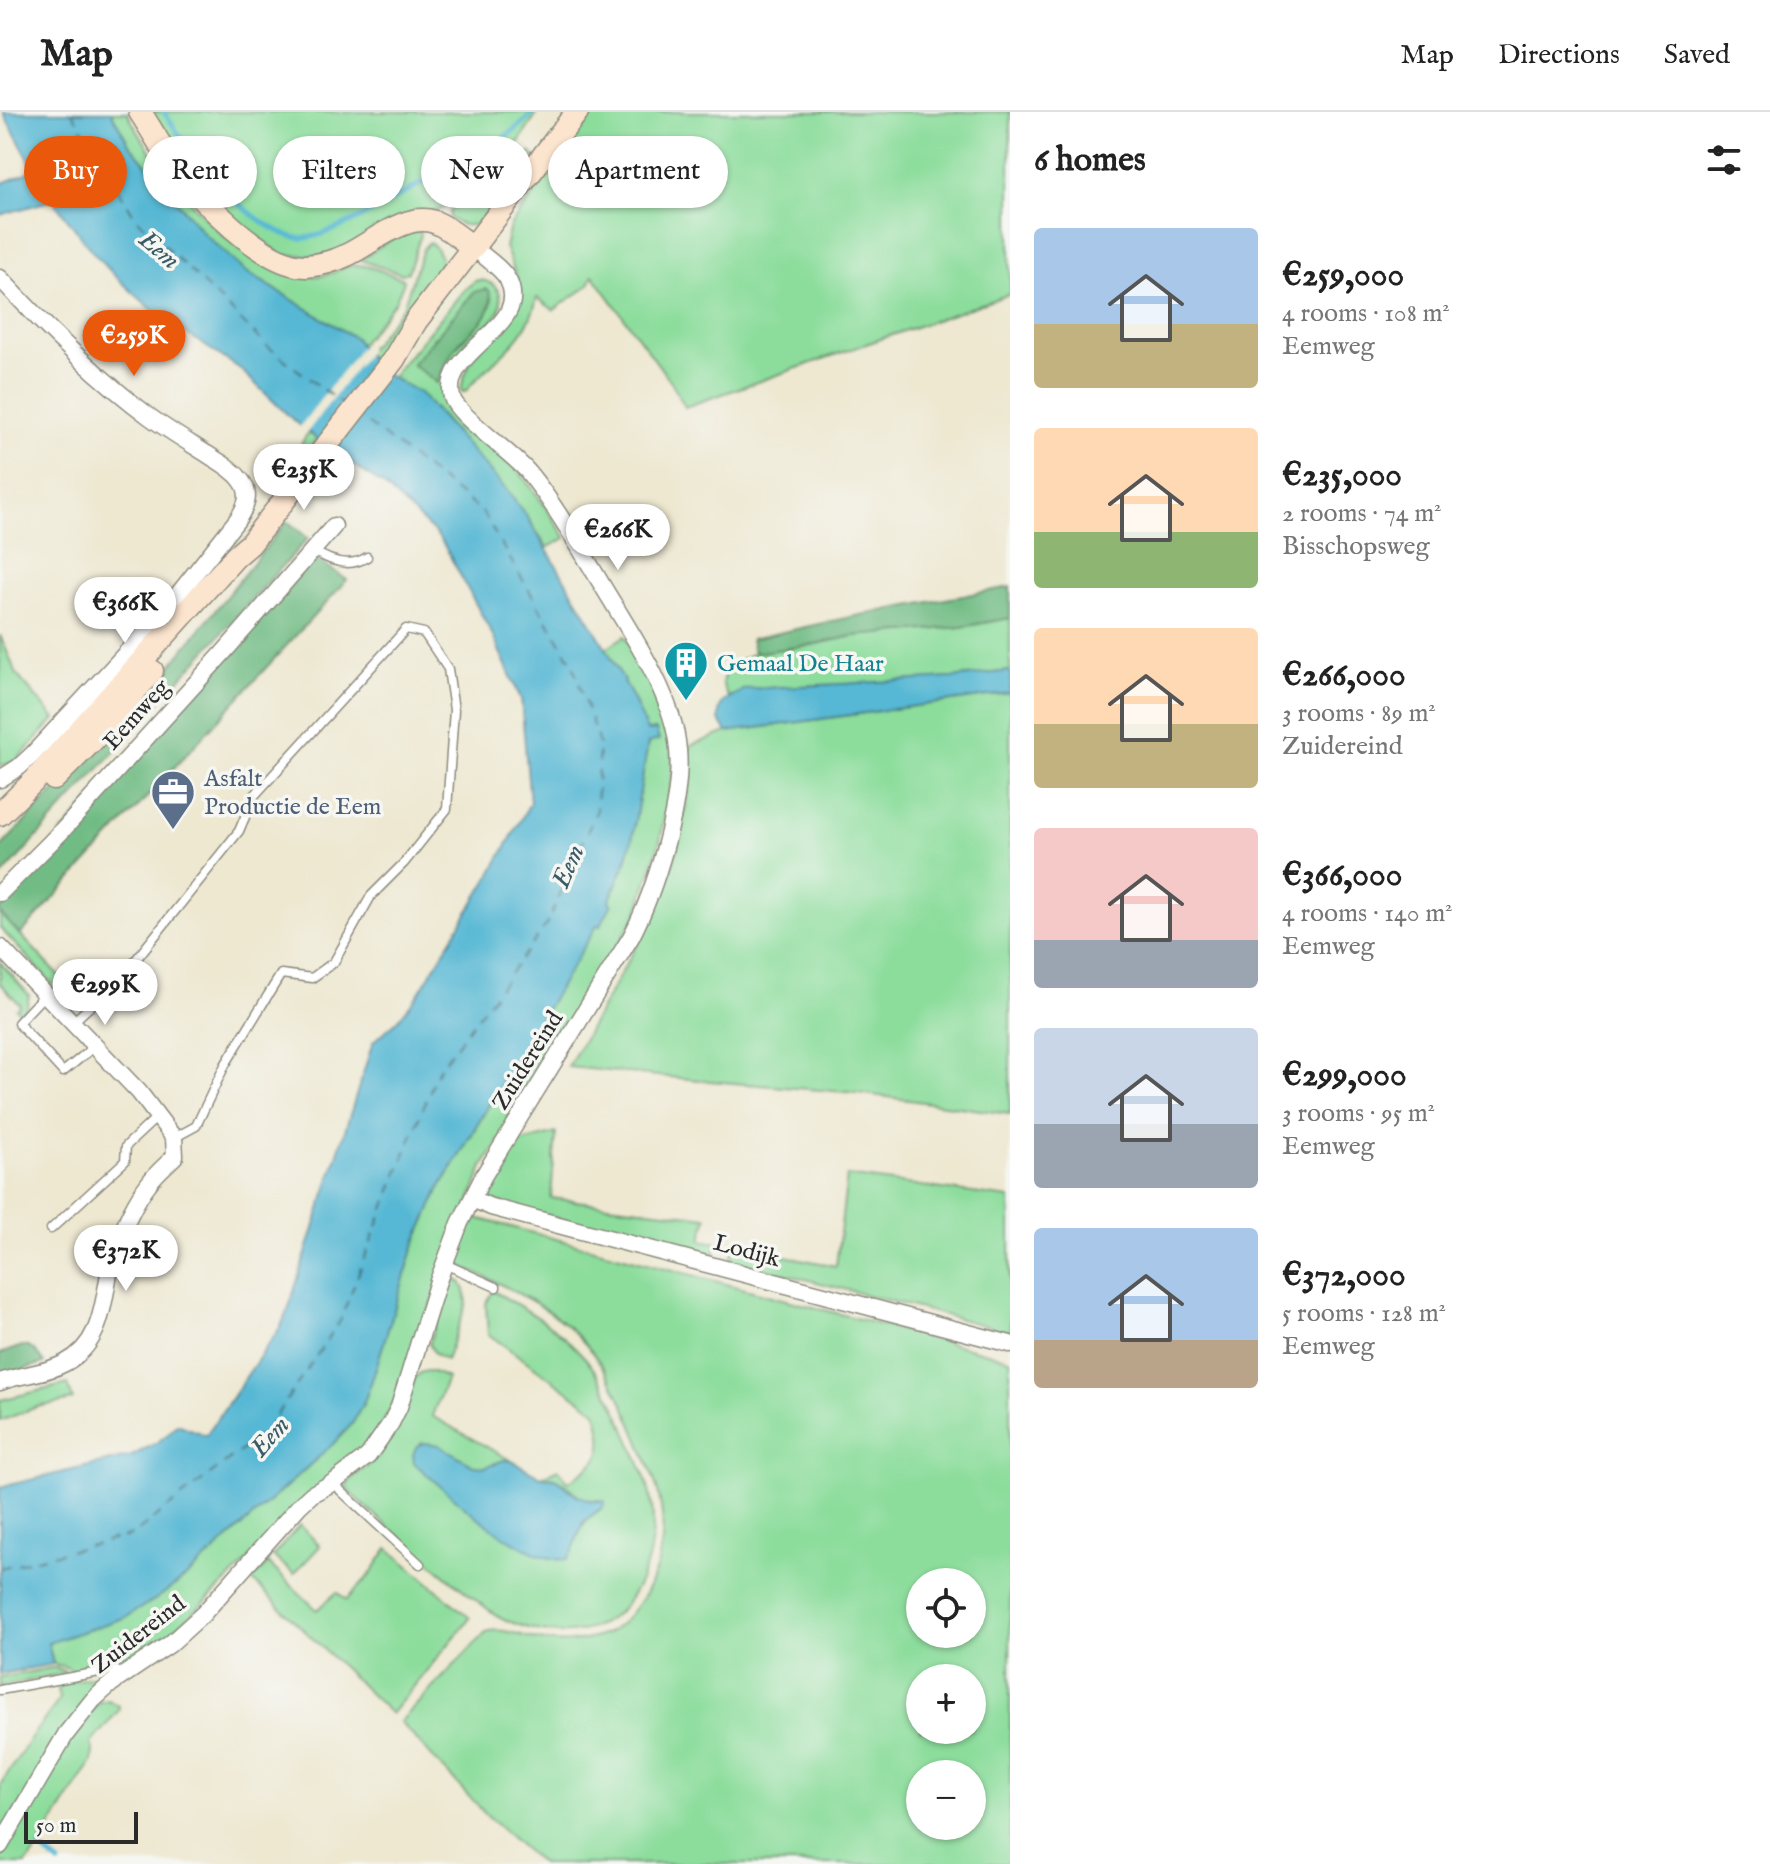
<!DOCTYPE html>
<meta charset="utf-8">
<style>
body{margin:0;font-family:"IM FELL English",serif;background:#f6f6f6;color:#222;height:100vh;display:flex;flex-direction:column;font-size:30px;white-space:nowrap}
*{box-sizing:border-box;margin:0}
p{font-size:26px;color:#767676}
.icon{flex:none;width:44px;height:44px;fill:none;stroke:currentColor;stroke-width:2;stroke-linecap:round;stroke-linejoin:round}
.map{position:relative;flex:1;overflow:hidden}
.drawer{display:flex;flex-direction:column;background:#fff;width:760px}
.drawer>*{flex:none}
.hud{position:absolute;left:24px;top:24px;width:760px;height:72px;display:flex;gap:16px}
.buttons{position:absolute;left:906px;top:1456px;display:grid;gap:16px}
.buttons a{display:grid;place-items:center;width:80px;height:80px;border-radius:50%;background:#fff;box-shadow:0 2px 6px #0004;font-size:40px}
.scale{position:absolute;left:24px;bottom:20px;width:114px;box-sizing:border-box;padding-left:8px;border:4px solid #2b2b2b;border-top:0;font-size:22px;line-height:28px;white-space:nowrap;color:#2b2b2b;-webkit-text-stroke:6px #f6f6f2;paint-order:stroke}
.price{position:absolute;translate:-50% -68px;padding:0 18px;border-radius:28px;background:#fff;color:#222;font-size:26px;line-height:52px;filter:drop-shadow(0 2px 4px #0008)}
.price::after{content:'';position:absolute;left:50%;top:48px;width:24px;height:18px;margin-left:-12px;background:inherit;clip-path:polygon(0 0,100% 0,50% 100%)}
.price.on{background:#ea580c;color:#fff}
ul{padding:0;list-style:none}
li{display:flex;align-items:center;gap:24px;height:200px;padding:0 24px}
li span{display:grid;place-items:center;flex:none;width:224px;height:160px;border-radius:8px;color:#555}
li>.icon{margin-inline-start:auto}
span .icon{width:96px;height:96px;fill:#fffc;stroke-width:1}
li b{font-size:34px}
h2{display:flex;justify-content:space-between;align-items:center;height:96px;padding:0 24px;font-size:34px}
.tag{padding:0 28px;border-radius:36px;background:#fff;box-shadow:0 2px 6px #0004;font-size:28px;line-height:72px}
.tag.on{background:#ea580c;color:#fff}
header{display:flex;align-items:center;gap:48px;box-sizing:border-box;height:112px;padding:0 40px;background:#fff;border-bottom:2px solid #e0e0e0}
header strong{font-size:38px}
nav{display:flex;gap:44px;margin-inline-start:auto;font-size:28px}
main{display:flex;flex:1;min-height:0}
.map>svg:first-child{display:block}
.green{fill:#8cdd9c;stroke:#5c8464;stroke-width:2;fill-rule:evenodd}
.forest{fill:#71bc84;stroke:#4e7458;stroke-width:2}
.water{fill:#56b8d4;stroke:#407280;stroke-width:2}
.pier{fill:#eee8d1}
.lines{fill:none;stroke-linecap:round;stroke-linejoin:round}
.stream{stroke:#56b8d4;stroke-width:5}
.ferry{stroke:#3a5c66;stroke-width:2;stroke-dasharray:10 8;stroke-linecap:butt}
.lane-casing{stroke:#8c8a7e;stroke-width:11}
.street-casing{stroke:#8c8a7e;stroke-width:19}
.secondary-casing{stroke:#8c8a7e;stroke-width:25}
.lane{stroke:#fff;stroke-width:8}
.street{stroke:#fff;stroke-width:16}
.secondary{stroke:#fce5cf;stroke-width:22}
.labels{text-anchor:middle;stroke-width:7;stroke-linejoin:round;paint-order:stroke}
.culture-label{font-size:24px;fill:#0d838f;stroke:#f6f6f2;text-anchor:start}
.street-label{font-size:24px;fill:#2b2b2b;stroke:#f6f6f2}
.service-label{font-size:24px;fill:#4e5e75;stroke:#f6f6f2;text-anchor:start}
.water-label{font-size:26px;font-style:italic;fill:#3a5c66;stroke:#f6f6f2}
</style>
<header>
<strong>Map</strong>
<nav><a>Map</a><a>Directions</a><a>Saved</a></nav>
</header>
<main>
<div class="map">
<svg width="1010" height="1752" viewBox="0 0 1010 1752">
<rect width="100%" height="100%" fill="#f6f6f2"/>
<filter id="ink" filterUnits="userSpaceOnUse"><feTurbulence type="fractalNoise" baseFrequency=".0125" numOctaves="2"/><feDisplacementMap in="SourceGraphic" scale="16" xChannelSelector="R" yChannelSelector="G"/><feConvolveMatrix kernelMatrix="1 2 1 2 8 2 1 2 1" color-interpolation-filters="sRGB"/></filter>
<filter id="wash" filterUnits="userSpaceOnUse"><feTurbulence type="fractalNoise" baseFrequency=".006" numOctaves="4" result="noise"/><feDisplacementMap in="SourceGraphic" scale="32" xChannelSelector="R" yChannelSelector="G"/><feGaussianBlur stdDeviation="1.8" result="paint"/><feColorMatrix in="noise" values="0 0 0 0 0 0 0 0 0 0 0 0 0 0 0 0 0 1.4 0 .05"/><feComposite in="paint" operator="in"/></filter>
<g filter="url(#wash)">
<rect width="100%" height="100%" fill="#eee8d1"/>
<!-- green -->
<path class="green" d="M111 0H127C153 52 235 156 295 164 308 165 320 165 332 161 340 158 347 153 355 153 371 153 388 162 403 167L404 169 395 190 360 233 355 226 245 159 205 123 129 32Z
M147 0H538C527 17 517 36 502 51 489 65 471 72 457 84 442 96 447 99 425 99L325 144 282 143 215 91Z
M595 0H1010V182L685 295 673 273 593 163 589 173 554 198 537 186C526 234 493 244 465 280H462L461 277 464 265 472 247 517 191 518 169 505 135 510 114Z
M530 40 535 45 477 112C466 115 459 113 450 106V99C466 85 486 81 503 69 514 62 522 50 530 40Z
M420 119 421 123 408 160 402 162 360 148 400 121Z
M429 130 436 136 441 146 436 173 375 254 366 241 403 195 423 137Z
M480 168C499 170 505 186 498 202L449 256C444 265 443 273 445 283L513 352 538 384 566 426 547 436 528 406 435 297 420 281 392 266 397 258 464 178 475 169ZM492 187C490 207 470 219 458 233 449 243 444 255 439 267L433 226Z
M308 321 317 327 277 379 304 327Z
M1010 506V559L952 566 739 581 728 585 722 571 726 556 754 541 811 533 854 524 961 515Z
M0 523 17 563 55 607 16 649 0 654Z
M625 524 645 559 660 594 671 629 673 661 660 729 637 802 483 1055 397 1284 373 1329 217 1479 146 1543C128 1548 119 1538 99 1548L94 1556 73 1559 66 1555 53 1552 48 1531 123 1506 156 1487 186 1465 334 1331 352 1312 364 1290 374 1262 414 1134 439 1078 609 790 625 752 632 728 648 630 658 627 656 618 647 620 634 588 606 536Z
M1010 581V1002L858 981 709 969 568 955 655 801 674 749 682 713 690 674V634L727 620Z
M0 801 80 886 63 883 0 816Z
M0 850 29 883 27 894 19 901 16 896H18L20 892 0 871Z
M556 1021 551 1086 707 1105 701 1128 717 1131 715 1140 709 1145 494 1090C476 1074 500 1049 510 1033Z
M847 1064 1010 1086V1220L731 1148 734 1134 836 1154Z
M473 1105 1010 1247V1752H541L488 1705 400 1610 486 1520C504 1515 521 1524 539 1528 560 1533 585 1530 605 1522 621 1515 630 1503 640 1489 657 1466 665 1432 662 1403 660 1380 652 1360 643 1339 627 1298 609 1255 577 1223 555 1200 524 1184 496 1170 482 1164 465 1158 453 1147L459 1139ZM920 1470H972V1522H920ZM920 1566H972V1618H920ZM920 1662H972V1714H920Z
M452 1167 461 1170 465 1178 467 1191 446 1248 435 1242 429 1232Z
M493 1179C528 1198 560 1217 586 1247 603 1268 617 1297 627 1322 635 1340 644 1359 649 1379 659 1418 650 1462 624 1494 610 1511 582 1523 559 1521 540 1520 517 1514 500 1505 493 1502 487 1496 480 1491 456 1473 433 1453 410 1433 389 1415 365 1397 346 1376 349 1364 363 1359 372 1350 395 1328 404 1295 415 1266 425 1253 435 1261 447 1266L432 1304 512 1349C499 1348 487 1358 475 1354 455 1347 446 1332 423 1331L558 1448 567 1446C582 1425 575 1412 602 1397L601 1388C575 1390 572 1372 554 1366 550 1365 545 1365 541 1365L558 1357 568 1370C603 1347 607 1341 596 1299L488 1222 486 1192Z
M68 1272 73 1288 37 1295 0 1309V1288Z
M300 1413 320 1434 294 1462 273 1444Z
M388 1436 470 1506 391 1602 252 1468 268 1451 317 1498 337 1480 346 1488 369 1464Z
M51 1556H57L66 1560 65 1561 0 1575V1566Z
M105 1563 108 1566 0 1723V1673L35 1620 60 1587 57 1571Z
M108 1588 119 1594V1598L91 1631 93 1638 92 1650 48 1719 45 1727 26 1752H0V1747L80 1610 100 1590Z"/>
<!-- forest -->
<path class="forest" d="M486 177 489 178C499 204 469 218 455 236 447 247 443 259 437 271L412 252 474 180Z
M287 409 308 426 0 766V736L156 572Z
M312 444 347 468 20 823 0 801V789Z
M1010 475V506L961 515 854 524 811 533 754 541 751 527 855 504Z
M22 1234H27L35 1239 44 1251 0 1265V1242Z"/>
<!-- water -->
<path class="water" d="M3 0H111L129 32 205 123 245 159 355 226 375 254 392 266 420 281 508 380 528 406 606 536 634 588 647 619 656 618 659 628 648 631 632 728 625 752 609 790 612 792 600 814 597 813 489 992 439 1078 414 1134 374 1262 364 1290 352 1312 334 1331 186 1465 156 1487 123 1506 48 1531 53 1552 0 1562V1375L132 1344 156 1331 168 1322 177 1312 206 1323 281 1214 289 1195 373 930 397 909 417 884 491 762 530 691 521 587 492 522 444 433 436 422 383 373 332 339 292 307 239 256 158 203 116 165 92 139 53 88 0 103V72L27 61 33 55Z
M1010 559V581L727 620 719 608C718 584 730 589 744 577L951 566Z
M423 1331 439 1333 475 1354 485 1355 504 1348 512 1349 541 1365 555 1366 577 1383 592 1389H604V1394L583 1410 573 1438 567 1447C524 1453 446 1379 414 1351L413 1343 416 1335Z"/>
<!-- pier -->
<path class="pier" d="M364 231 369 239 305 323 298 317Z"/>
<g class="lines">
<!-- stream -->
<path class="stream" d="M164 0C194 46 222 86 271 115 283 122 296 129 311 125 344 118 390 89 420 72 456 53 507 31 533 0
M40 1736 59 1752"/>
<!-- ferry -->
<path class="ferry" d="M72 0 135 105 267 234 343 293
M0 1456 133 1423 265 1320 340 1209 438 958 547 812 596 700 599 632 572 550 482 400 361 306"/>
</g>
</g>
<g filter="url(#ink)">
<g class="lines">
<!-- lane casing -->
<g class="lane-casing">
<path id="lane" d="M312 438C329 449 349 457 367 445
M45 882 18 911 63 960 95 934
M73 910 122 865 239 719 254 684 406 517 424 521 448 557 454 598 447 697 404 751 371 784 334 850 312 866 281 862 225 953 196 1014 174 1026
M51 1117 125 1049 126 1034 157 1005
M445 1152 496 1175
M334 1370 341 1379 420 1452
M0 1578 110 1558 117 1559 124 1564"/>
</g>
<!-- street casing -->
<g class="street-casing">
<path id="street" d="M0 166C46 216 95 264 150 305 168 318 188 330 207 342 219 350 233 357 241 368 252 382 246 395 237 408L165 499 32 643 19 655 0 667
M0 781 62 719 224 540 334 414
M0 835 139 980 174 1026 175 1044C166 1053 156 1061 149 1071 135 1089 126 1110 117 1131 101 1172 111 1227 65 1251 45 1262 21 1262 0 1270
M472 1087 491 1095 566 1115 1010 1232
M0 1734 66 1622 93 1588 112 1571 170 1532 203 1502 300 1393 312 1382 334 1370 368 1344 391 1311 399 1295 438 1169 460 1111 484 1063 631 825C655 779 683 690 678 638 674 583 630 520 602 473 579 435 557 396 529 361 514 342 456 303 452 285 440 238 533 216 508 168 503 157 482 143 473 135"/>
</g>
<!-- secondary casing -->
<g class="secondary-casing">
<path id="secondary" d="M140 0C151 17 161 35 173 52 196 84 264 155 306 154 320 153 335 149 347 143 371 132 408 98 437 111 449 116 461 127 473 135
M54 667 101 620 152 559
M0 702 34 669 235 445 250 432 394 247 416 209 577 0"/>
</g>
<!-- lane -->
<use href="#lane" class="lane"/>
<!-- street -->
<use href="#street" class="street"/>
<!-- secondary -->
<use href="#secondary" class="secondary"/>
</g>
</g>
<!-- icons -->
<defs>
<g id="building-pin" transform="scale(2.3)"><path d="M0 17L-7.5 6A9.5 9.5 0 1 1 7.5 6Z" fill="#0f9aa8" stroke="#f6f6f2"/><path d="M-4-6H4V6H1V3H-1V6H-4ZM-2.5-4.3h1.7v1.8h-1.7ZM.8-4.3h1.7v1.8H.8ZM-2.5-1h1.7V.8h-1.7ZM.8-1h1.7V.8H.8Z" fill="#fff"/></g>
<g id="office-pin" transform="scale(2.3)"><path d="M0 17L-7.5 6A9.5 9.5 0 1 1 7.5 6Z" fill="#5c6f8a" stroke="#f6f6f2"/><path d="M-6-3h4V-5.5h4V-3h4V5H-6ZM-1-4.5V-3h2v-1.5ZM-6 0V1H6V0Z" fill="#fff"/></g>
</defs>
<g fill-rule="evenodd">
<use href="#building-pin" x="686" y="551"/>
<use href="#office-pin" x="173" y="680"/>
</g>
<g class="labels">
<!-- culture labels -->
<g class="culture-label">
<text x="717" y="559">Gemaal De Haar</text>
</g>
<!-- street labels -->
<g class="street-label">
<text transform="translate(136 602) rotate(-48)" y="8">Eemweg</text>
<text transform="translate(527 948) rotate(-58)" y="8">Zuidereind</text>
<text transform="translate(747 1138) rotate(15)" y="8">Lodijk</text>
<text transform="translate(138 1522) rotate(-38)" y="8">Zuidereind</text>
</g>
<!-- service labels -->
<g class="service-label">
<text x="204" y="674">Asfalt<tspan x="204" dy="28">Productie de Eem</tspan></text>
</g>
<!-- water labels -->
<g class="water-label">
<text transform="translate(160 137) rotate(40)" y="9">Eem</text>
<text transform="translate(567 754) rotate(-67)" y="9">Eem</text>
<text transform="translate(269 1324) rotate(-49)" y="9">Eem</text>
</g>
</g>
</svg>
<div class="buttons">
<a><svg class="icon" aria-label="locate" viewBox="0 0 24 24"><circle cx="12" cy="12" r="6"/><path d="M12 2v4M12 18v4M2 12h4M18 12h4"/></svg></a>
<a>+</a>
<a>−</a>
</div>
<div class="scale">50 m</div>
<b class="price on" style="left:134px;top:266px">€259K</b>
<b class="price" style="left:304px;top:400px">€235K</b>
<b class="price" style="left:618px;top:460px">€266K</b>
<b class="price" style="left:125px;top:533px">€366K</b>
<b class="price" style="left:105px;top:915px">€299K</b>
<b class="price" style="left:126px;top:1181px">€372K</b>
<div class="hud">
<a class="tag on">Buy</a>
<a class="tag">Rent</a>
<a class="tag">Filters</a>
<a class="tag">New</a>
<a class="tag">Apartment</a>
</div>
</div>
<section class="drawer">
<h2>6 homes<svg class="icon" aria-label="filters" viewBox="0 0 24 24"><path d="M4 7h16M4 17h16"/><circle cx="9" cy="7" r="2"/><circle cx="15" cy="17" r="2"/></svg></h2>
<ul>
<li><span style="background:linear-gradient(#a9c7e8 60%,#c2b280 0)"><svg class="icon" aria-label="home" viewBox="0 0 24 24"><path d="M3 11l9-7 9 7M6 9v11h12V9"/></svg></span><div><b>€259,000</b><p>4 rooms · 108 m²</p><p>Eemweg</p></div></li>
<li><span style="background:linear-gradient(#ffd9b3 65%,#8fb573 0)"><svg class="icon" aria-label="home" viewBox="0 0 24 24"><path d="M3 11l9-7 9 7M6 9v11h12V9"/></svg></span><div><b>€235,000</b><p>2 rooms · 74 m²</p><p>Bisschopsweg</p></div></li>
<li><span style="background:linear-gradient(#ffd9b3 60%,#c2b280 0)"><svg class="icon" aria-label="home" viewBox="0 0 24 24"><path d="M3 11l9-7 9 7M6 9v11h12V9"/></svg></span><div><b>€266,000</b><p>3 rooms · 89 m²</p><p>Zuidereind</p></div></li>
<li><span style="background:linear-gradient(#f6c9c9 70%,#9aa5b1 0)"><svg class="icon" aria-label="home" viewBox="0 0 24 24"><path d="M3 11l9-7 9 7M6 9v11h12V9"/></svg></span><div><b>€366,000</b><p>4 rooms · 140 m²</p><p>Eemweg</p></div></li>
<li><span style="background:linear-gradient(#c9d6e8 60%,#9aa5b1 0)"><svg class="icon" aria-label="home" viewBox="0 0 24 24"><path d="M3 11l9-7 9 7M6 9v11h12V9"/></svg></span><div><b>€299,000</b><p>3 rooms · 95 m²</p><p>Eemweg</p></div></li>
<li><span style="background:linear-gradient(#a9c7e8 70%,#b9a48a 0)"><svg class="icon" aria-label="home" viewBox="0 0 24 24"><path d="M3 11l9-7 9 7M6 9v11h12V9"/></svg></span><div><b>€372,000</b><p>5 rooms · 128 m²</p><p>Eemweg</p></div></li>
</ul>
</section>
</main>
